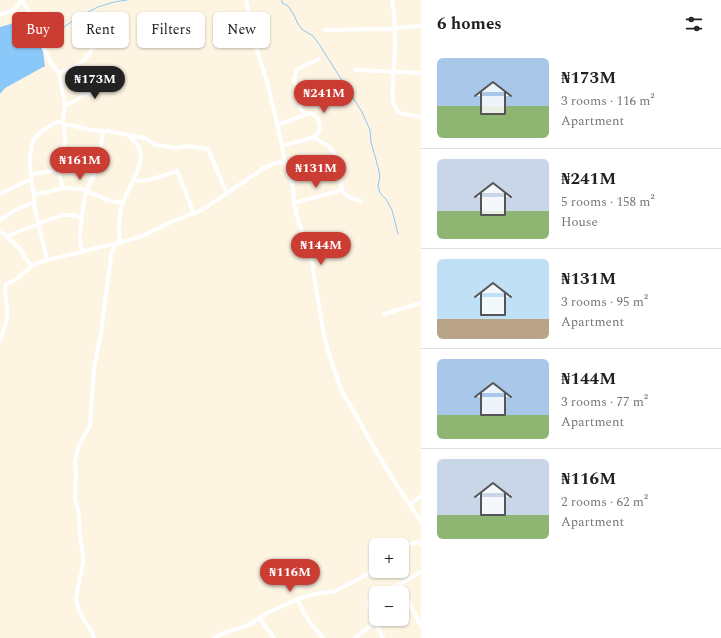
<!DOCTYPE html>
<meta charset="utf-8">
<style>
body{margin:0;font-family:Spectral,serif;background:#f2f2f2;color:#222;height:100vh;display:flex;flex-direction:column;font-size:15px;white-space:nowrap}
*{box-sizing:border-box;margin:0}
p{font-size:13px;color:#767676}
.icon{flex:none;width:22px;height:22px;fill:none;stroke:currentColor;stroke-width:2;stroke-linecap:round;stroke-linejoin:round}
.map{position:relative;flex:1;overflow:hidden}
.details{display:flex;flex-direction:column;background:#fff;width:300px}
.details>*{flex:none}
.guide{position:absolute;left:12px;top:12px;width:349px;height:36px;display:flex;gap:8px}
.buttons{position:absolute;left:369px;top:538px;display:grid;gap:8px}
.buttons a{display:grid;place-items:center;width:40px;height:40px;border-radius:6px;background:#fff;box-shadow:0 1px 3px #0004;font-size:20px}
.price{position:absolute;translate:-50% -34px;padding:0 9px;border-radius:14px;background:#cb3d33;color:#fff;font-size:13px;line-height:26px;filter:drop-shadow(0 1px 2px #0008)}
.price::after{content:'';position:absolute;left:50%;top:24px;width:12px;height:9px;margin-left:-6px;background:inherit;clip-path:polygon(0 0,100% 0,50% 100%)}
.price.selected{background:#222;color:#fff}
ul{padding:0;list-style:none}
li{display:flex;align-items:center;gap:12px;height:100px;padding:0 16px}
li+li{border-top:1px solid #e0e0e0}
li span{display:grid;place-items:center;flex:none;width:112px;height:80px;border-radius:6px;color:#555}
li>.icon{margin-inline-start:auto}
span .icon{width:48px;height:48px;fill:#fffc;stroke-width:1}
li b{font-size:17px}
h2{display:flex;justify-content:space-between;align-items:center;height:48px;padding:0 16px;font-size:17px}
.tag{padding:0 14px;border-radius:6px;background:#fff;box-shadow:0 1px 3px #0004;font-size:14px;line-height:36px}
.tag.selected{background:#cb3d33;color:#fff}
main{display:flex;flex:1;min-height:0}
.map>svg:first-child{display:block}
.water{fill:#8ac8fa}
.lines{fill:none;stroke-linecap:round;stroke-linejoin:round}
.stream{stroke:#8ac8fa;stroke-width:1}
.minor{stroke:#fff;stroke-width:4}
</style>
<main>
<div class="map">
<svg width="421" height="638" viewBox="0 0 421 638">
<rect width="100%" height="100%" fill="#fdf4e2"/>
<!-- water -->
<path class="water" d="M19 14 27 15 32 31 38 39 43 52 45 66 5 88 0 94V27L14 23V20Z"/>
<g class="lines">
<!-- stream -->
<path class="stream" d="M282 0V3L288 6 293 13 298 24 303 30 313 36 319 44 362 112 370 130 371 142 378 167 380 176 378 186 380 193 386 199 392 210 398 234
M45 44 57 38 65 26 82 15 98 7 114 2 127 0"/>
<!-- minor -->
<path class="minor" d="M22 0 31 15 35 28 49 59 53 66 59 73 65 105 63 121 65 139 62 165 60 170 59 174 63 188
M246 0 257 50 267 82 276 119 282 146 285 163 293 187 294 203 298 220 311 257 323 330 328 351 341 389 345 397 350 405C372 445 394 484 421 521
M392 0C395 15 395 29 395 43 395 53 394 62 394 71 393 84 389 103 399 113L421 117
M0 15 15 9 22 0
M325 30 379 29 421 26
M355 70 421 73
M59 73 79 64 89 55 91 50 93 48 99 46 104 42 116 41 118 38 127 35
M65 105 75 101 81 96 101 90 111 84V82
M64 125H70L91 130 108 131 144 138 156 145 176 148 187 146 208 149 227 194
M277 125 307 114
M314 137C318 141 322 142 327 145 332 148 335 155 338 160 343 170 337 189 347 196 351 199 357 199 361 201
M282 146 314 137 319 132 320 127 319 122 317 118 313 114 305 113 301 109 294 79 297 69 319 59
M31 174C41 174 50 170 60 170
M134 180C147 183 164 175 177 171L194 214
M0 194 31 179
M34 194 48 192 63 188 79 189 87 190 92 194 100 196 106 200 123 203
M294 203 342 190
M0 220 14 211 34 202
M0 230 20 249 25 258 32 266
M7 236 62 215C70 214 74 215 81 218
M82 252C78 238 81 223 83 209 84 202 84 196 87 190 91 180 97 170 100 158 101 154 101 150 101 146 101 141 103 135 104 131
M47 260 35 209 34 194 32 185 30 165V157L33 140 43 130 55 123 63 121
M384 314 421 303
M0 341 7 319V308L5 290 6 284 17 279 23 273 32 266 40 262 133 239 144 235 178 219 202 210 264 168 278 162 285 163
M409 505 421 496
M402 548 408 545 417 542 421 544
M400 584 421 626
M381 593 400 584 415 575 421 572
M376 595C371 598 369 599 368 605 374 612 373 616 376 623 378 628 380 633 383 638
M298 599C302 614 313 627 323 638
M259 618 274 638
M94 638 91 630 81 615 76 600 77 592 83 564V556L80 536 79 513 75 499 76 472 75 461 78 447 90 426 94 368 101 333 111 256 114 246 120 242C119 231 118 220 121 208 125 193 145 166 140 150 138 144 133 140 129 136
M214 638 224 633 251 624 265 614 298 599 310 595 335 591 359 579 376 568
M355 638 375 622"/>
</g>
</svg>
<div class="buttons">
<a>+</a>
<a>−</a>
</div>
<b class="price selected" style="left:95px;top:100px">₦173M</b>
<b class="price" style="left:324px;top:114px">₦241M</b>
<b class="price" style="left:80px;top:181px">₦161M</b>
<b class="price" style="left:316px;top:189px">₦131M</b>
<b class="price" style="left:321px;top:266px">₦144M</b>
<b class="price" style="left:290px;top:593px">₦116M</b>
<div class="guide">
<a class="tag selected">Buy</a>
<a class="tag">Rent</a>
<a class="tag">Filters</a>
<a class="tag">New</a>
</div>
</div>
<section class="details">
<h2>6 homes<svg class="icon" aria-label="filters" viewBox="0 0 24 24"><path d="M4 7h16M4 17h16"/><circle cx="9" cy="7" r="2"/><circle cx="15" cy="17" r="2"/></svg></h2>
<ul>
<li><span style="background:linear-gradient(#a9c7e8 60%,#8fb573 0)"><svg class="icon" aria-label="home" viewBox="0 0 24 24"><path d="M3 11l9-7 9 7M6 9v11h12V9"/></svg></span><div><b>₦173M</b><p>3 rooms · 116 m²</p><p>Apartment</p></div></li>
<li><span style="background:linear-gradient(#c9d6e8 65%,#8fb573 0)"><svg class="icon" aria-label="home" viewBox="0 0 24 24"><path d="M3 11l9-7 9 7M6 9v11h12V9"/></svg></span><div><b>₦241M</b><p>5 rooms · 158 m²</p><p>House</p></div></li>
<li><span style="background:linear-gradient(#bfe0f5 75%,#b9a48a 0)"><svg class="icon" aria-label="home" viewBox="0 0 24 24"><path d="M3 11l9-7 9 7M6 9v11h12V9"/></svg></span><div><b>₦131M</b><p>3 rooms · 95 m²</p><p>Apartment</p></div></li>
<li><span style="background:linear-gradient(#a9c7e8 70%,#8fb573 0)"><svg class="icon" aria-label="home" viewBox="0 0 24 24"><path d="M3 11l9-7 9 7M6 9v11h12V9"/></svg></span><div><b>₦144M</b><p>3 rooms · 77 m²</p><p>Apartment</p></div></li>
<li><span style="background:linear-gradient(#c9d6e8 70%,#8fb573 0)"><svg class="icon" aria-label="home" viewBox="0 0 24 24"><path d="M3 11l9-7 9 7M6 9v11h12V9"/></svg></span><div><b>₦116M</b><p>2 rooms · 62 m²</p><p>Apartment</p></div></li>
</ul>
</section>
</main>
